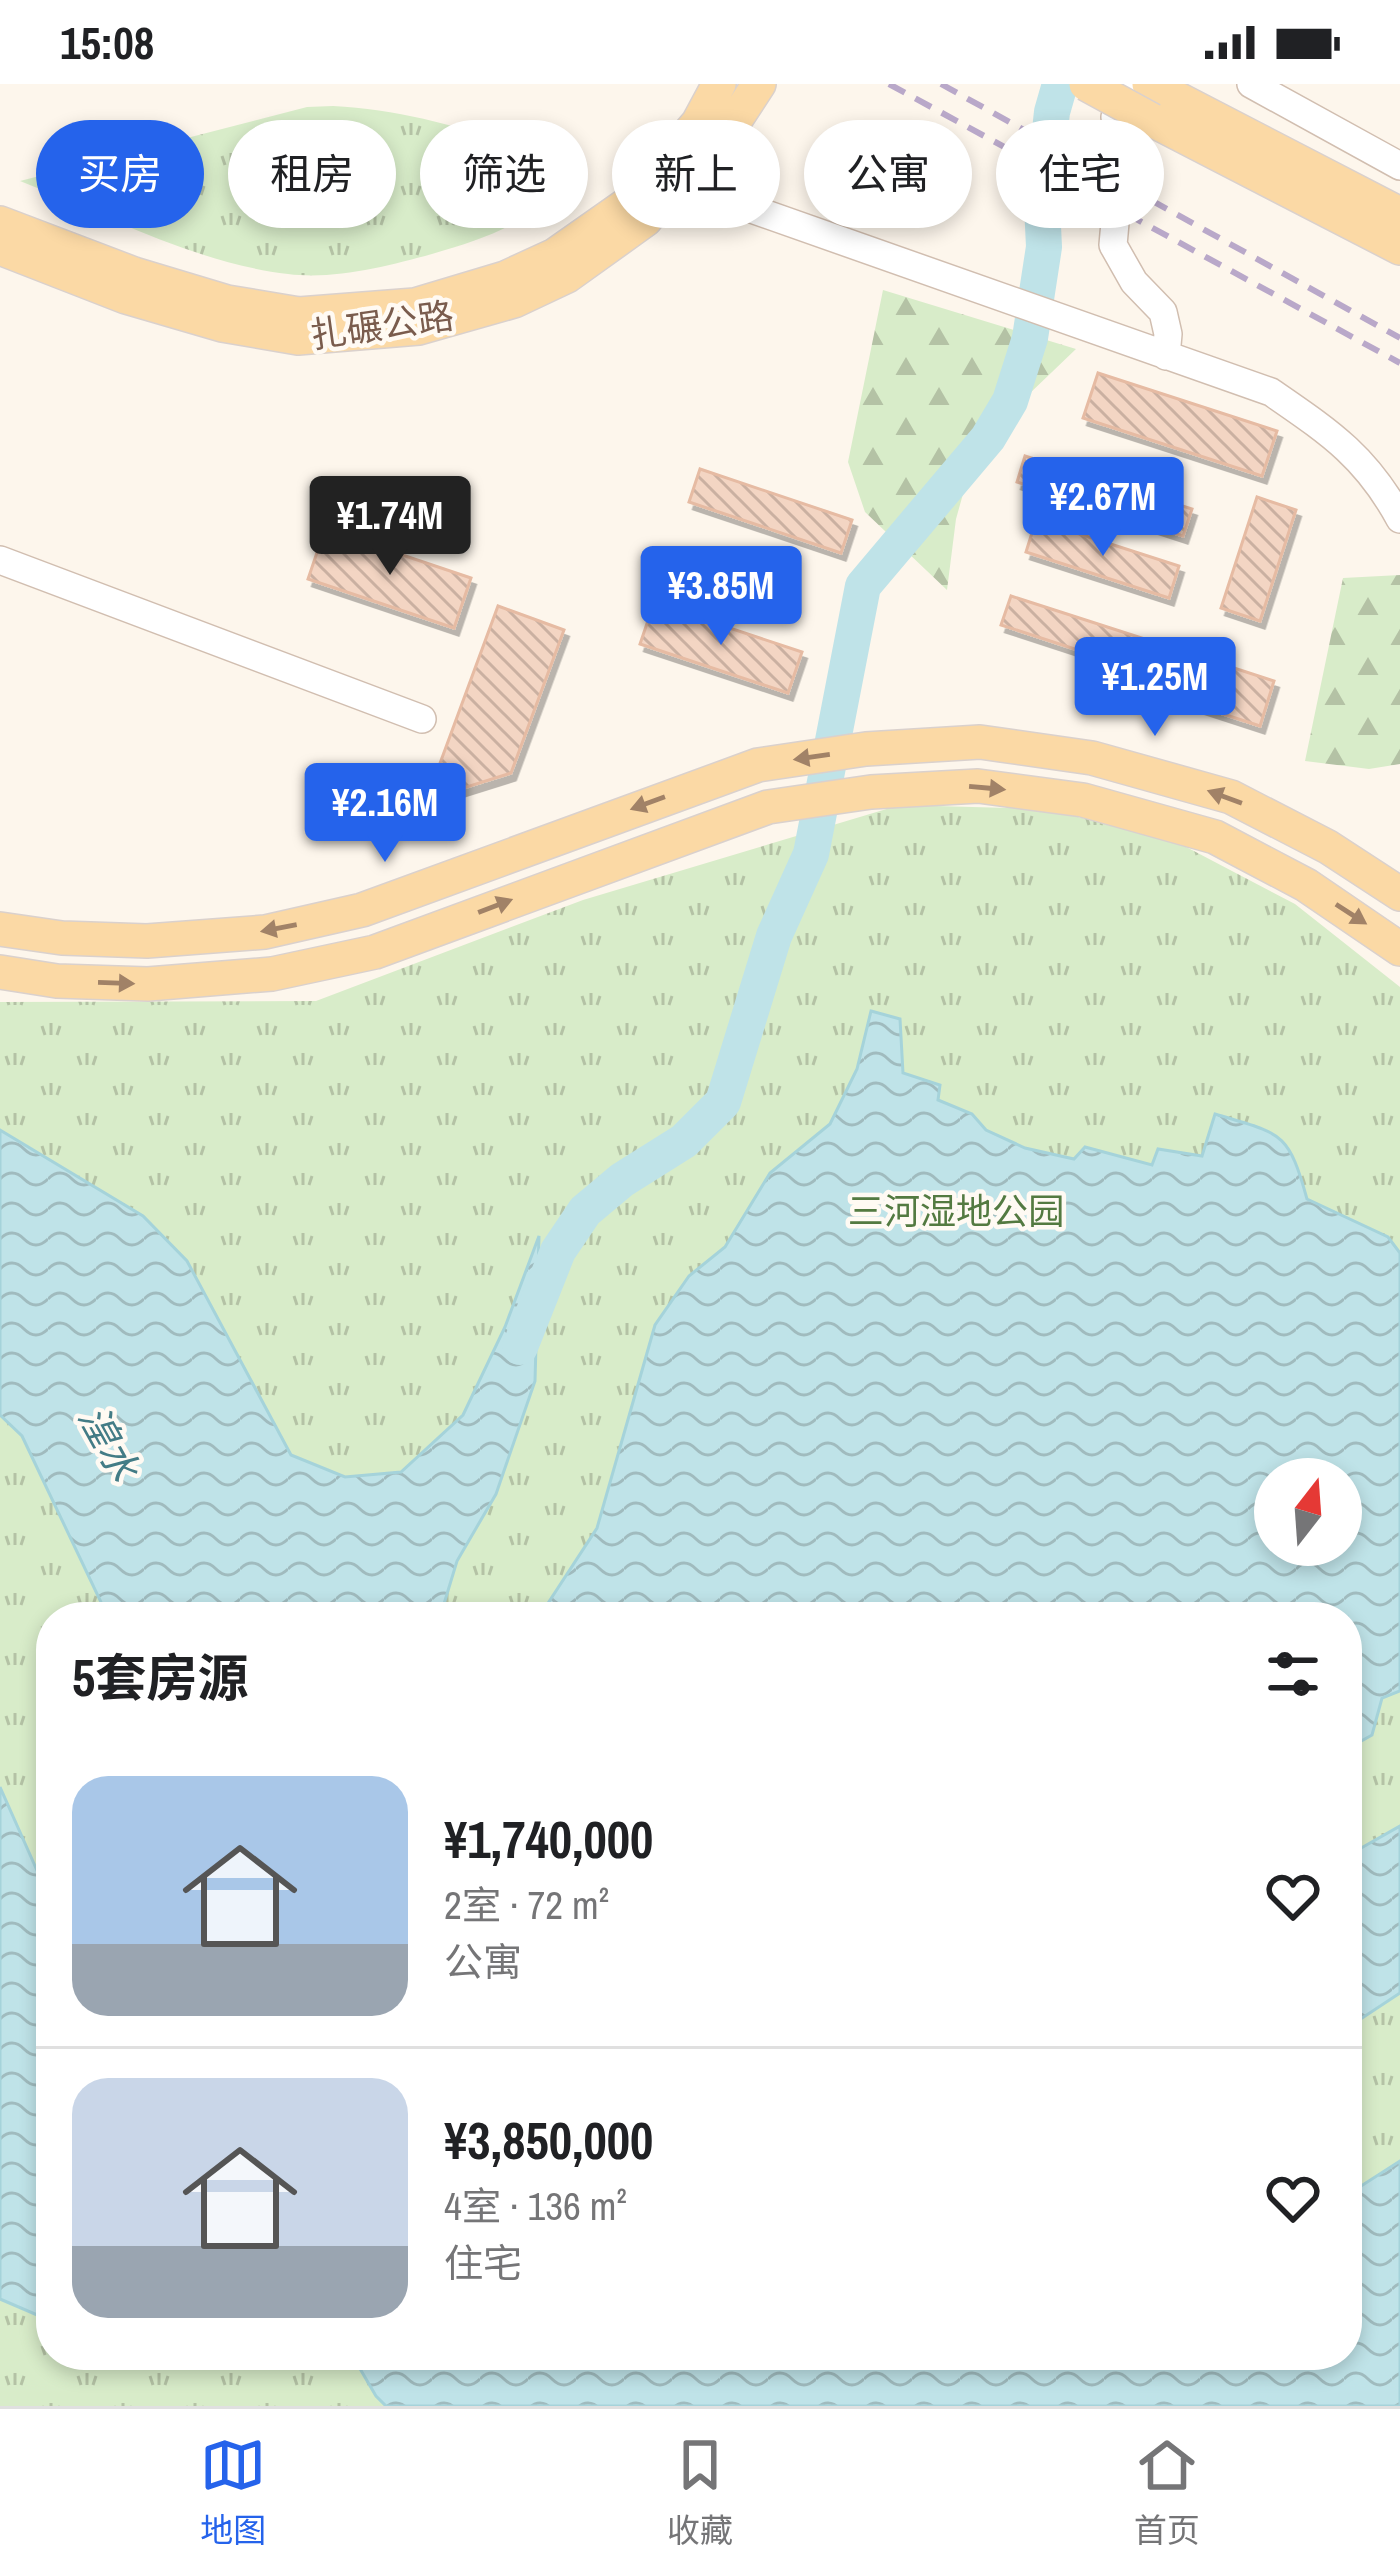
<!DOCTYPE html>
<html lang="zh">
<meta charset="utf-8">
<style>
body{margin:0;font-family:"Archivo Narrow","Noto Sans SC",sans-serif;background:#f2f2f2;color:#202124;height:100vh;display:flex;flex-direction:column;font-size:45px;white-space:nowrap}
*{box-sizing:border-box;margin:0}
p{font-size:39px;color:#757577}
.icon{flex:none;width:66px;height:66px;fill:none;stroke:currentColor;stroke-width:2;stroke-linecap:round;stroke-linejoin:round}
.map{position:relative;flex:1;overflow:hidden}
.side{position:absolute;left:36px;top:1518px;width:1326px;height:768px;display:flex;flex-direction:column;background:#fff;border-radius:48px;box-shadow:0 6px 18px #0003}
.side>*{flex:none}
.guide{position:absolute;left:36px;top:36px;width:1329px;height:108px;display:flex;gap:24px}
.needle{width:78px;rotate:17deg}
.tools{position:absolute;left:1254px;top:1374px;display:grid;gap:24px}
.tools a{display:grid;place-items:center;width:108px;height:108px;border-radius:50%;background:#fff;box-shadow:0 6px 18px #0003;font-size:60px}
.price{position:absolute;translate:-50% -102px;padding:0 27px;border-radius:12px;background:#2563eb;color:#fff;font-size:39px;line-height:78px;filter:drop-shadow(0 3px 6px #0008)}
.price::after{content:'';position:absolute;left:50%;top:72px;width:36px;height:27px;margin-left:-18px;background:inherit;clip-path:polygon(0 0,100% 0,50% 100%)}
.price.active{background:#222;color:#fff}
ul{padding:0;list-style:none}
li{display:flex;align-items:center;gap:36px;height:300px;padding:0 36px}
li+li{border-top:3px solid #e0e0e0}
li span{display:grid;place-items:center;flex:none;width:336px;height:240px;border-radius:36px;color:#555}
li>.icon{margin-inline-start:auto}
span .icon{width:144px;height:144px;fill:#fffc;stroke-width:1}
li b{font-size:51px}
h2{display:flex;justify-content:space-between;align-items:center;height:144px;padding:0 36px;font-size:51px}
.tag{padding:0 42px;border-radius:54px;background:#fff;box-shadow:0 6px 18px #0003;font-size:42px;line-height:108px}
.tag.active{background:#2563eb;color:#fff}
.status{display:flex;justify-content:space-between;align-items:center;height:84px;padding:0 60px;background:#fff;direction:ltr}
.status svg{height:33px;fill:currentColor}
.tab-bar{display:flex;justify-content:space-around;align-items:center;height:168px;border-top:3px solid #e0e0e0;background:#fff;font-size:33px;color:#757577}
.tab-bar a{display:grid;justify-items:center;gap:6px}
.tab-bar .active{color:#2563eb}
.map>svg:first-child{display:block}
.grass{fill:url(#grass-tufts);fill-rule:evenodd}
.forest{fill:url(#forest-firs)}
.water{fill:url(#water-waves);stroke:#a5d3da;stroke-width:3;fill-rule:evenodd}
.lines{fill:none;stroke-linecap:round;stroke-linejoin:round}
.river{stroke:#bfe3e8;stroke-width:36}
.building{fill:url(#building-back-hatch);stroke:#e6bba3;stroke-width:3;filter:url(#shadow)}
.minor-casing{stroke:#d1beb0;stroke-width:30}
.major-casing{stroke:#dad1cd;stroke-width:36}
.minor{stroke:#fff;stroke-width:27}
.major{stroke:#fbd9a5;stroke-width:33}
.rail{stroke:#b9a8c9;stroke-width:6;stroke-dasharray:18 12;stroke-linecap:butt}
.major-bridge-casing{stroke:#dad1cd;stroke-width:36;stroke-linecap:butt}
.major-bridge{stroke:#fbd9a5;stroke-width:33}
.oneway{fill:#a18267}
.labels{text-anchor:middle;stroke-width:9;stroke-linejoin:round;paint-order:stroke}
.street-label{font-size:36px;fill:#7a5c4d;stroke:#fffaf3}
.park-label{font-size:36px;fill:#537a41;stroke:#fffaf3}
.water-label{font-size:39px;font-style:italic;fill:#437c86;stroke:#fffaf3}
</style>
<div class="status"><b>15:08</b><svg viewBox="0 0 49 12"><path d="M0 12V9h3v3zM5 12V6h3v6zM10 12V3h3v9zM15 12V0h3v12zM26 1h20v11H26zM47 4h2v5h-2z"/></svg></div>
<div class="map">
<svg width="1400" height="2322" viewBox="0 0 1400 2322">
<defs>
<pattern id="grass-tufts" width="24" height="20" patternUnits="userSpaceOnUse" patternTransform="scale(3)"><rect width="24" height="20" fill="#d8ecc9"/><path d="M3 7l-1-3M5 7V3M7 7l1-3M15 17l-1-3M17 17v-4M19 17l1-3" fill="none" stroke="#b4c2a5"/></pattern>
<pattern id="forest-firs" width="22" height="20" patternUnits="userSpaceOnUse" patternTransform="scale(3)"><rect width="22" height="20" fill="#d8ecc9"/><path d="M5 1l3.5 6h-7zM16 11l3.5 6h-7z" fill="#b4c2a5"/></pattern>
<pattern id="water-waves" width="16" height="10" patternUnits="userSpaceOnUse" patternTransform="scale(3)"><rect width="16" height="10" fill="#bfe3e8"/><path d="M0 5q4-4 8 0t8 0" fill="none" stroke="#a0bbbe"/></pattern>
<pattern id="building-back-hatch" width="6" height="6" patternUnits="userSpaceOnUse" patternTransform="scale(3)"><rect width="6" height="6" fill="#f3d5c3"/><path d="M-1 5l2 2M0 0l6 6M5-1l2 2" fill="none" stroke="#cab0a1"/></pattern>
<filter id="shadow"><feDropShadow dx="4.5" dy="7" stdDeviation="0" flood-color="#0004"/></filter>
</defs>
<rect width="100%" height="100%" fill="#fdf6ec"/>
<!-- grass -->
<path class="grass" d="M333 22C421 27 500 54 581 87 532 137 498 151 432 170 388 182 334 196 288 190 195 179 106 131 20 97L307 23Z
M900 721 1044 725 1171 755 1295 820 1400 903V2322H0V918L316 917 583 816ZM1275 1395H1341V1461H1275ZM51 1533H1347V2271H51Z"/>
<!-- forest -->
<path class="forest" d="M883 206 1076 265 977 360 956 435 947 506 865 428 848 378Z
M1400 491V680L1369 685 1305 677 1343 494Z"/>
<!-- water -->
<path class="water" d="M871 927 900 935 903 989 940 1001 938 1016 972 1030 986 1046 1025 1064 1074 1075 1085 1063 1152 1081 1158 1065 1202 1072 1215 1030C1281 1050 1288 1046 1307 1115L1388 1153 1400 1169V1607L1382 1614 1372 1651 1347 1665V1533H539L597 1444 655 1241 689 1192 725 1163 770 1089 830 1040 857 985ZM1341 1395V1461H1275V1395Z
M0 1046 143 1132 187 1177 291 1371 345 1393 401 1388 463 1331 505 1243 539 1152 535 1297 496 1410 457 1477 440 1533H108L22 1352 0 1331Z
M0 1703 51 1818V2237L0 2215Z
M1400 1742V1909L1347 1944V1772Z
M1400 2077V2322H386L376 2312 352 2271H884L929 2279 985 2271H1347V2111Z"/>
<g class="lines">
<!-- river -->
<path class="river" d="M520 1263 558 1167 585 1127 622 1096 684 1057 723 1018 774 852 811 770 863 502 988 354 1010 317 1030 254 1044 163 1042 121 1052 28 1060 0"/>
</g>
<!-- building -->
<path class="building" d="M1098 289 1277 347 1262 392 1083 334Z
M1025 372 1192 425 1183 452 1017 398Z
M700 385 852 436 841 469 689 418Z
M1257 413 1296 426 1260 537 1221 524Z
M1036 436 1179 482 1169 514 1026 468Z
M325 445 471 494 454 544 308 495Z
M1011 512 1151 557 1142 587 1001 541Z
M654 519 802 568 788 609 640 560Z
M498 522 564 546 511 689 451 708 432 701Z
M1151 557 1274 597 1260 642 1137 602Z"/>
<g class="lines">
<!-- minor casing -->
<g class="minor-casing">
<path id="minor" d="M1125 0 1115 33 1122 61 1113 161 1134 198 1163 228 1168 250 1166 272
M1251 0 1400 82
M664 89 675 98 1271 308C1329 348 1366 372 1400 435
M0 476 422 635"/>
</g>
<!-- major casing -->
<g class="major-casing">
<path id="major" d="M1149 0 1400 130
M1152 36 1400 164
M0 139 134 190 227 218 299 230 415 221 505 194 555 171 629 119 698 39 719 0
M0 164 126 213 222 241 298 254 419 244 514 217 567 192 645 136 675 98 719 61 759 0
M0 845 62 854 147 857 265 848 362 826 758 681 866 665 980 658 1092 674 1231 713 1328 763 1400 810
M0 888 57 897 148 900 272 890 375 868 768 723 871 708 978 702 1083 716 1215 753 1306 801 1400 865"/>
</g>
<!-- minor -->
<use href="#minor" class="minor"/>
<!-- major -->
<use href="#major" class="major"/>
<!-- rail -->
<path class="rail" d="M889 0 1400 279
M941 0 1400 254"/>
<!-- major-bridge casing -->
<g class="major-bridge-casing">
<path id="major-bridge" d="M1086 0 1152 36"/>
</g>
<!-- major-bridge -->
<use href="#major-bridge" class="major-bridge"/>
</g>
<!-- one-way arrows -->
<defs><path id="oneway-solid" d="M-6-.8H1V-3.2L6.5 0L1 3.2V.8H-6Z" transform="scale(3)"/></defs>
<g class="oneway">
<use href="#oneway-solid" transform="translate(812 673) rotate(172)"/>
<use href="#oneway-solid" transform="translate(987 704) rotate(5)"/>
<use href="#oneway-solid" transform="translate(1225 713) rotate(-160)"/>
<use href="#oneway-solid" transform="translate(648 719) rotate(160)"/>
<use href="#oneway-solid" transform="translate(495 822) rotate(-21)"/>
<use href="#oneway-solid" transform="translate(1351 830) rotate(33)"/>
<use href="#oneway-solid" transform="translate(279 844) rotate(169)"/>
<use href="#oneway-solid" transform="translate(116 899) rotate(2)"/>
</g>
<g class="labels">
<!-- street labels -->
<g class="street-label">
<text transform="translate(382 241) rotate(-8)" y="13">扎碾公路</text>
</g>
<!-- park labels -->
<g class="park-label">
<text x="956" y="1140">三河湿地公园</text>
</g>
<!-- water labels -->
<g class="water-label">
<text transform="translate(109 1359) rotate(61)" y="14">湟水</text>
</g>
</g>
</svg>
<div class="tools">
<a><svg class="needle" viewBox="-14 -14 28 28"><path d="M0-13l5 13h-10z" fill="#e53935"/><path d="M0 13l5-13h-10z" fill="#757577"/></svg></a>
</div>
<b class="price" style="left:1103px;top:475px">¥2.67M</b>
<b class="price active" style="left:390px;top:494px">¥1.74M</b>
<b class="price" style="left:721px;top:564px">¥3.85M</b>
<b class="price" style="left:1155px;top:655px">¥1.25M</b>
<b class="price" style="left:385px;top:781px">¥2.16M</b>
<div class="guide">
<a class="tag active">买房</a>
<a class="tag">租房</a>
<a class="tag">筛选</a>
<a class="tag">新上</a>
<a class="tag">公寓</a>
<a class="tag">住宅</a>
</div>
<section class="side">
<h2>5套房源<svg class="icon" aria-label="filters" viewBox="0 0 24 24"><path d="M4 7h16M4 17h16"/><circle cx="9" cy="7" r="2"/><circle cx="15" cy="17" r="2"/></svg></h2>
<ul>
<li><span style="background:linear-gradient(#a9c7e8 70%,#9aa5b1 0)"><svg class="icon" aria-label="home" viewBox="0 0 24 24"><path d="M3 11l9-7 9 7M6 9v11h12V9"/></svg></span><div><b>¥1,740,000</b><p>2室 · 72 m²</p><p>公寓</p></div><svg class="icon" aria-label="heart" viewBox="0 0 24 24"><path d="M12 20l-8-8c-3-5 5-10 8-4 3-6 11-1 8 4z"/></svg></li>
<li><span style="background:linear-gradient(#c9d6e8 70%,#9aa5b1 0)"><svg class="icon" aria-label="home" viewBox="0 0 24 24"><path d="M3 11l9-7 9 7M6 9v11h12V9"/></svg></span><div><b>¥3,850,000</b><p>4室 · 136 m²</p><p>住宅</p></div><svg class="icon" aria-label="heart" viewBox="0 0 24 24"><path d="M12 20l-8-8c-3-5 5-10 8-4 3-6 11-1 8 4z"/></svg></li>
</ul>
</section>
</div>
<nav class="tab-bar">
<a class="active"><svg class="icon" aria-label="map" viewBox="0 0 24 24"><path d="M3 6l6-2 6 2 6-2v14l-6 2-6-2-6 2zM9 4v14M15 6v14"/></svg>地图</a>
<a><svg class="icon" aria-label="saved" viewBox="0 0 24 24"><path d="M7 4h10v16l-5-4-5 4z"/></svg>收藏</a>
<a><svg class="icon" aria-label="home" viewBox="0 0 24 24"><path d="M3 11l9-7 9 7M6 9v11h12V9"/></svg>首页</a>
</nav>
